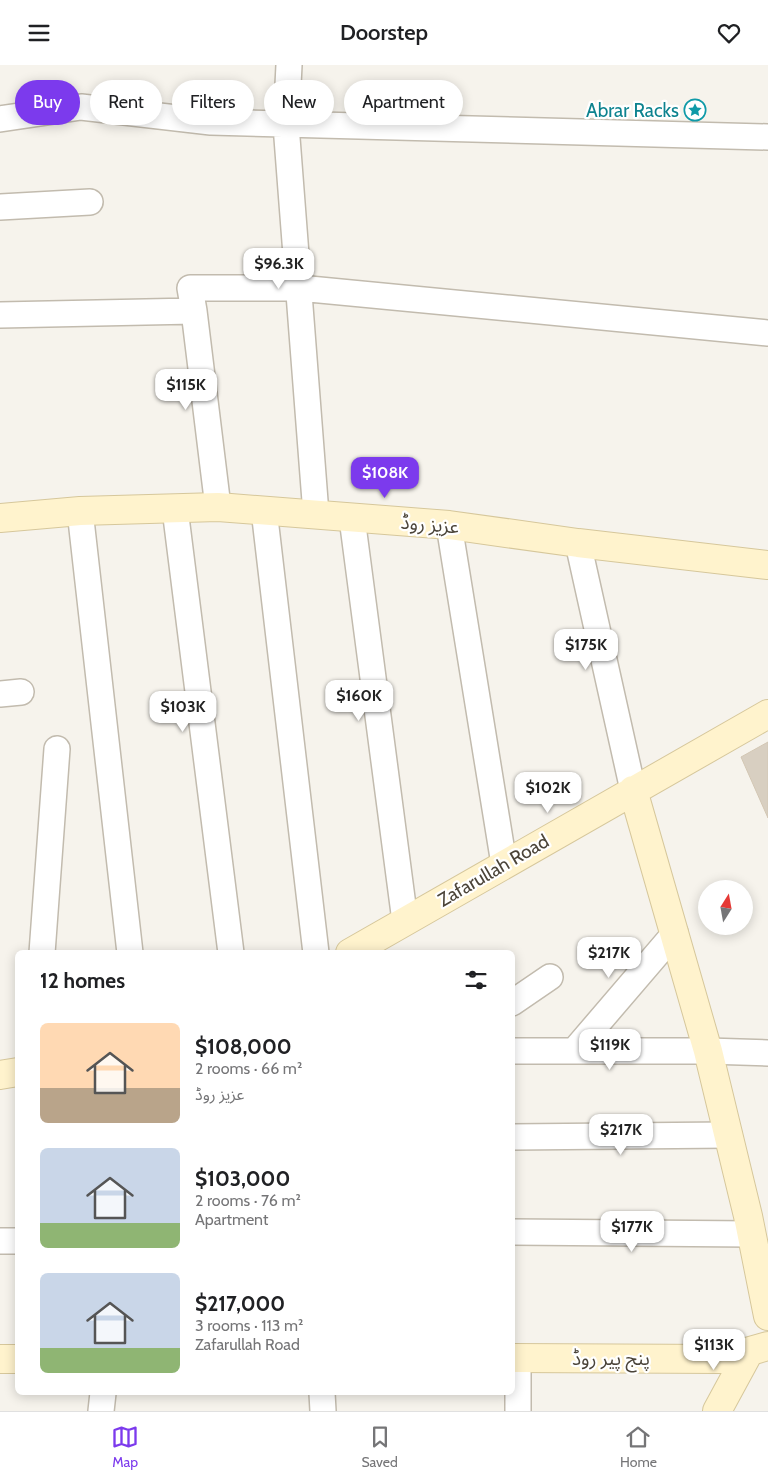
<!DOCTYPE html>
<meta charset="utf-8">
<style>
body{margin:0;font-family:Cabin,"Noto Sans Arabic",sans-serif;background:#f6f6f6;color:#202124;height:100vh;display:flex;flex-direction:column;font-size:19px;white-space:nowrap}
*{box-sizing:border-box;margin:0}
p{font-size:16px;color:#757577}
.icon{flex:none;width:28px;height:28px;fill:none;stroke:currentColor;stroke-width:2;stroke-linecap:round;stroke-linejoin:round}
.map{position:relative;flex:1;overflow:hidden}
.details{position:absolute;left:15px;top:885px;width:500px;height:445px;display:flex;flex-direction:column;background:#fff;border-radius:8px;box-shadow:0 2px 12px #0003}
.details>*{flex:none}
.banner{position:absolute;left:15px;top:15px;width:500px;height:45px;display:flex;gap:10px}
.needle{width:32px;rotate:11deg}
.fabs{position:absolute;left:698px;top:815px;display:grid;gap:10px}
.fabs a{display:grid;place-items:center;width:55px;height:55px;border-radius:50%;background:#fff;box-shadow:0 2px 12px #0003;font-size:25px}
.price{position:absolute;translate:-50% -42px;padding:0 11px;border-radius:10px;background:#fff;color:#222;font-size:16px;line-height:32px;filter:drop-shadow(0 1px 2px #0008)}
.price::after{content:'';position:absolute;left:50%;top:30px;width:15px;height:11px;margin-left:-8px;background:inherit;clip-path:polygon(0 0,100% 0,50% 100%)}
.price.on{background:#7c3aed;color:#fff}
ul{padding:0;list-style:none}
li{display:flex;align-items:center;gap:15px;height:125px;padding:0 25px}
li span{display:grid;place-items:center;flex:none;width:140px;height:100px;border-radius:8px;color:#555}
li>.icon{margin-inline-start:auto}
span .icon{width:60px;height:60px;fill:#fffc;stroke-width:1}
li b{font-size:21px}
h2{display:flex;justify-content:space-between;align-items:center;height:60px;padding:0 25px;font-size:21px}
.chip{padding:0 18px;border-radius:22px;background:#fff;box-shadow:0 2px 12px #0003;font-size:18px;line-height:45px}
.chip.on{background:#7c3aed;color:#fff}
header{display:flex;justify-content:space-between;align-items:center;height:65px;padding:0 25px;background:#fff;font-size:22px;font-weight:600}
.tabs{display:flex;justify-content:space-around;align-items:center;height:70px;border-top:1px solid #e0e0e0;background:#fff;font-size:14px;color:#757577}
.tabs a{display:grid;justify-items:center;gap:2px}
.tabs .on{color:#7c3aed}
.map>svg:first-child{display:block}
.building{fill:#d8cfc1;stroke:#d3c7b4;filter:url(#shadow)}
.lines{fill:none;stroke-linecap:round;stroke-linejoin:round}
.street-casing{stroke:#c2bbae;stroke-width:28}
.secondary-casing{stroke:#d6c79b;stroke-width:30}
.street{stroke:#fff;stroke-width:25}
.secondary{stroke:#fff3cd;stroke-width:28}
.labels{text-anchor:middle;stroke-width:4.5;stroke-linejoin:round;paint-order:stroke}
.culture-label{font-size:19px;fill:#0d838f;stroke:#fff;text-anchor:end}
.street-label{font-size:19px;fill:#4b4439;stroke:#fff}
</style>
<header><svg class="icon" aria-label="menu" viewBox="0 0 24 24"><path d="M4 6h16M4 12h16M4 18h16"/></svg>Doorstep<svg class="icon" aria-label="heart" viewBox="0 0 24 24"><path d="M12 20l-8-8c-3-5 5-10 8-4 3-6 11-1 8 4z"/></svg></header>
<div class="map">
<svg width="768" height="1346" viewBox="0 0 768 1346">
<defs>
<filter id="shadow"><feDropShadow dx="5.5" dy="3" stdDeviation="0" flood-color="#0004"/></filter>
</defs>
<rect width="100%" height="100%" fill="#f6f3ec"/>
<!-- building -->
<path class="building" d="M768 677V753L741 692Z"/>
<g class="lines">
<!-- street casing -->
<g class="street-casing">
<path id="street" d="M289 0 286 60 316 449
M0 54 81 42 211 57 768 72
M0 142 90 137
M194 246 218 442
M0 250 194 246 190 223H299L768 268
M175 444 231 888
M264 445 316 888
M80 446 130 888
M352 453 405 856
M449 460 504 799
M578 478 633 725
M0 629 21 627
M42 888 57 684
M512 938 550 912
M512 986H708L768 988
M574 986 675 868
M512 1072 729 1070
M512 1167 752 1169
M0 1176H18
M518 1293V1346
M322 1328 323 1346
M101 1346 103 1328"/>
</g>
<!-- secondary casing -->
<g class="secondary-casing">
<path id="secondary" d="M0 453 80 446 218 442 449 460 578 478 768 500
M633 725 708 986 748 1151 768 1251
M350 888 768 649
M0 1010 18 1007
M512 1293 722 1294 768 1281
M0 1294H18
M717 1346 749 1287"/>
</g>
<!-- street -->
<use href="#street" class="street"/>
<!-- secondary -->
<use href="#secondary" class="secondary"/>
</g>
<!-- icons -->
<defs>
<g id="sight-ring" transform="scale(1.125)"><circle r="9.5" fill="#fff" stroke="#0f9aa8" stroke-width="1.5"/><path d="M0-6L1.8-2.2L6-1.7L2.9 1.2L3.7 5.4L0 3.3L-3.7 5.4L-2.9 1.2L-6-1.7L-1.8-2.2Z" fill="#0f9aa8"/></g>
</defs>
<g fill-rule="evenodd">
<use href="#sight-ring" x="695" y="45"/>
</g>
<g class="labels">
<!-- culture labels -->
<g class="culture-label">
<text x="679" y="52">Abrar Racks</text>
</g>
<!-- street labels -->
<g class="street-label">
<text transform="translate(430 459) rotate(5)" y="7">عزیز روڈ</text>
<text transform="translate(493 805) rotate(-30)" y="7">Zafarullah Road</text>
<text x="611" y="1300">پنج پیر روڈ</text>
</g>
</g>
</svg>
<div class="fabs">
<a><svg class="needle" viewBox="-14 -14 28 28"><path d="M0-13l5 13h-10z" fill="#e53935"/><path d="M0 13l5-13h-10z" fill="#757577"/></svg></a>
</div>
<b class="price" style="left:279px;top:225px">$96.3K</b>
<b class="price" style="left:186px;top:346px">$115K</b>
<b class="price on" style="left:385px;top:434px">$108K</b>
<b class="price" style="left:586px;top:606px">$175K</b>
<b class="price" style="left:359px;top:657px">$160K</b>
<b class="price" style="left:183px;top:668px">$103K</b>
<b class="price" style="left:548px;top:749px">$102K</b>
<b class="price" style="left:609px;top:914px">$217K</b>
<b class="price" style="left:610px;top:1006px">$119K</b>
<b class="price" style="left:621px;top:1091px">$217K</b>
<b class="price" style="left:632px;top:1188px">$177K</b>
<b class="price" style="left:714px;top:1306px">$113K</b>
<div class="banner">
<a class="chip on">Buy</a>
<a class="chip">Rent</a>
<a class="chip">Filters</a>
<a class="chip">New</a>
<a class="chip">Apartment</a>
</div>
<section class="details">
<h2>12 homes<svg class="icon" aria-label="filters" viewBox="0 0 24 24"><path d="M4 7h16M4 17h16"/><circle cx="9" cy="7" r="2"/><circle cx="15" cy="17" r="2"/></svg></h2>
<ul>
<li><span style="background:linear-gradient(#ffd9b3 65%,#b9a48a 0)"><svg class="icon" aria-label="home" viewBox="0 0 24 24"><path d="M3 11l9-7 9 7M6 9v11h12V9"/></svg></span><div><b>$108,000</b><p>2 rooms · 66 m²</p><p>عزیز روڈ</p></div></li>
<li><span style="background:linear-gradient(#c9d6e8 75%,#8fb573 0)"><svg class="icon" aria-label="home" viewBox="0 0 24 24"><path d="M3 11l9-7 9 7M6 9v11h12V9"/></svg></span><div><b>$103,000</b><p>2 rooms · 76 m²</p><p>Apartment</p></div></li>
<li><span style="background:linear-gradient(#c9d6e8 75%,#8fb573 0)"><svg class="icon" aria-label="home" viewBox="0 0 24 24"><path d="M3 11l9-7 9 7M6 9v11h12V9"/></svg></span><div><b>$217,000</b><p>3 rooms · 113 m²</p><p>Zafarullah Road</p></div></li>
</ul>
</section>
</div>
<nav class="tabs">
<a class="on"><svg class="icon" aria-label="map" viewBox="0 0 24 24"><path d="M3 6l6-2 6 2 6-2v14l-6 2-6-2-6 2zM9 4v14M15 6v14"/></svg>Map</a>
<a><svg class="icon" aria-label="saved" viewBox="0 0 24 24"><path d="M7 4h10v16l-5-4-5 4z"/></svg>Saved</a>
<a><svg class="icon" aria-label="home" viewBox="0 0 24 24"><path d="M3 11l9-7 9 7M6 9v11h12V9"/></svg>Home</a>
</nav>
